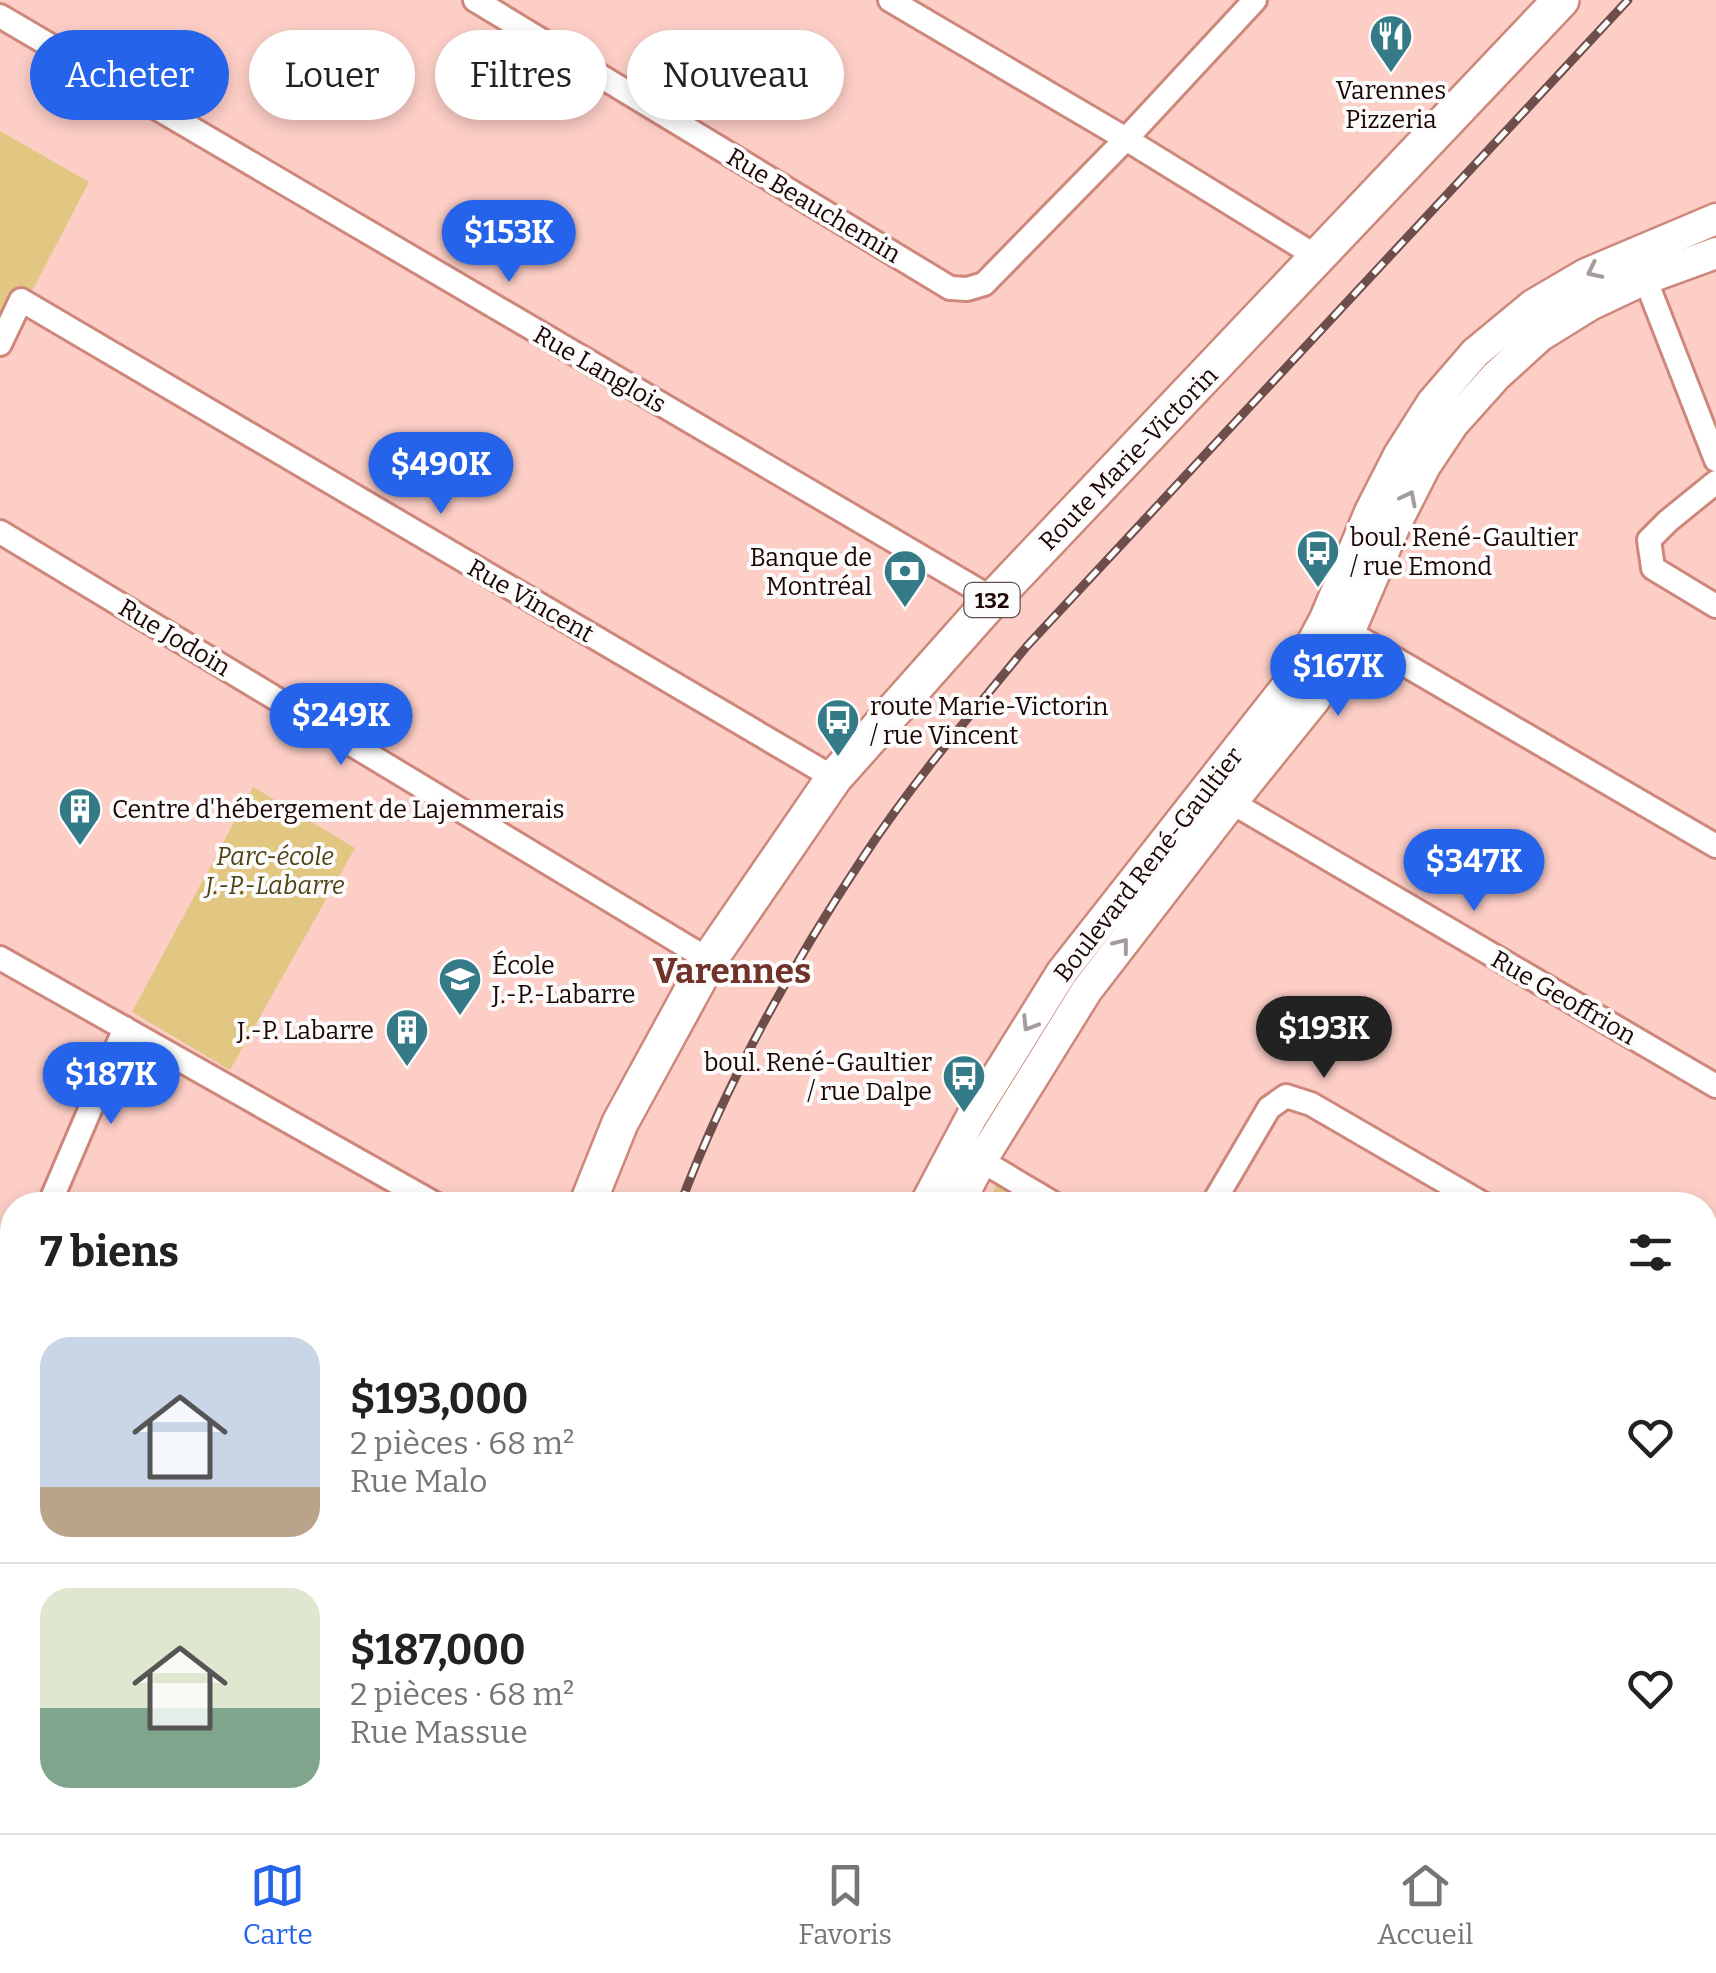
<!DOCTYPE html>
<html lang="fr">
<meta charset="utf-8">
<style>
body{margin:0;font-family:Bitter,serif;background:#f6f6f6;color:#222;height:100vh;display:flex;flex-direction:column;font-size:38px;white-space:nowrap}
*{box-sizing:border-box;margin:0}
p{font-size:32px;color:#767676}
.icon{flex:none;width:55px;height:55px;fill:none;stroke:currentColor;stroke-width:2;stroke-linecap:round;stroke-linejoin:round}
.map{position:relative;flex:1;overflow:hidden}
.side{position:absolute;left:0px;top:1192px;width:1718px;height:642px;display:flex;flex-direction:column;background:#fff;border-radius:40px 40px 0 0;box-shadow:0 5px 15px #0003}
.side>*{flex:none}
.banner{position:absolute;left:30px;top:30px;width:1000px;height:90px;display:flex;gap:20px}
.price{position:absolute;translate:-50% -85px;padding:0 22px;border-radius:35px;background:#2563eb;color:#fff;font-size:32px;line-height:65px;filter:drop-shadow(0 2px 5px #0008)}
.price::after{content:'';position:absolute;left:50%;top:60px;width:30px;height:22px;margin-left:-15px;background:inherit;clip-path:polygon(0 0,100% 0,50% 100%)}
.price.current{background:#222;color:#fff}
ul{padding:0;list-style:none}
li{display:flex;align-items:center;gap:30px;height:250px;padding:0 40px}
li+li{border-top:2px solid #e0e0e0}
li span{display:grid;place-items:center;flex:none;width:280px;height:200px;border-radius:30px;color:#555}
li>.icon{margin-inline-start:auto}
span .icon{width:120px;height:120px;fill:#fffc;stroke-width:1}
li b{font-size:42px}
h2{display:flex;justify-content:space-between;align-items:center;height:120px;padding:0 40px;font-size:42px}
.tag{padding:0 35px;border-radius:45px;background:#fff;box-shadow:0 5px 15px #0003;font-size:35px;line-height:90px}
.tag.current{background:#2563eb;color:#fff}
.tabs{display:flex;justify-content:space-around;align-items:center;height:140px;border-top:2px solid #e0e0e0;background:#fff;font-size:28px;color:#767676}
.tabs a{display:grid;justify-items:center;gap:5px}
.tabs .current{color:#2563eb}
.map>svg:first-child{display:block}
.green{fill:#e1c781}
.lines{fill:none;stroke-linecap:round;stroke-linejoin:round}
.street-casing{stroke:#ce877b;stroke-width:28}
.secondary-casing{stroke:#ce877b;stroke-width:35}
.primary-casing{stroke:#ce877b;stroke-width:40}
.street{stroke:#fff;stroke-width:22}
.secondary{stroke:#fff;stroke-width:30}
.primary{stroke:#fff;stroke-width:35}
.rail-casing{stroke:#6e4e4a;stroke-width:9}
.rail{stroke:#fcfcfc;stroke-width:5;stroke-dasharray:15;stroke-linecap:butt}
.oneway{stroke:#a59b9a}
.labels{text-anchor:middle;stroke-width:8;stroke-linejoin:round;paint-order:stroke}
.shield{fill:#fcfcfc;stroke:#604f4e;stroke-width:2.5}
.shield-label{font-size:22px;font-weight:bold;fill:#1d0503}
.poi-label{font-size:25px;fill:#1d0503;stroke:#fcfcfc;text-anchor:start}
.street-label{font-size:25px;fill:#1d0503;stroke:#fcfcfc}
.park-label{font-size:25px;font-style:italic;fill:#514216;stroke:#fcfcfc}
.district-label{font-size:35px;font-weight:bold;fill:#713329;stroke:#fcfcfc}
</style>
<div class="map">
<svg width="1716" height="1833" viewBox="0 0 1716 1833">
<rect width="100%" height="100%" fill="#fccec6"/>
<!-- green -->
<path class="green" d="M0 131 89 182 32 291 10 310 0 328Z
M253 787 355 848 230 1070 132 1012Z
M998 1181 1038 1205H987Z
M1705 1662 1716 1669V1833H1497L1479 1823 1705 1822Z"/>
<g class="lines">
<!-- street casing -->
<g class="street-casing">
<path id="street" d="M475 0 950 288 967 289 984 284 1126 139 1255 0
M890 0 1126 139 1319 258
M0 16 993 599
M1641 268 1716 460
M0 344 21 300 834 778
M1716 482 1668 521 1649 540 1653 568 1716 606
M0 532 709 960
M1337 625 1716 846
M1219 795 1716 1086
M0 958 437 1205
M967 1152 1056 1205
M49 1205 125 1028
M1212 1205 1269 1108 1286 1096 1311 1104 1485 1205
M0 1312 12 1285
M1705 1333 1716 1340
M0 1427 12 1434
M1705 1518 1716 1499
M1705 1533 1716 1540
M1252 1822 1271 1833
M122 1833 124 1822
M1002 1833 1004 1822
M1222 1833 1225 1822"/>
</g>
<!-- secondary casing -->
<g class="secondary-casing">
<path id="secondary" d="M925 1205 971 1118 1062 972 1294 677 1325 619 1370 512 1399 455 1432 403 1475 353 1533 305 1586 274 1716 219
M958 1205 981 1161 1087 990 1232 802 1315 699 1350 630 1395 525 1425 466 1453 424 1496 376 1540 336 1590 305 1645 279 1716 253
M750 1833 752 1822
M777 1833 779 1822"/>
</g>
<!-- primary casing -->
<g class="primary-casing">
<path id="primary" d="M587 1205 620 1123 709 960 834 778 993 599 1561 0
M471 1833 472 1822"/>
</g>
<!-- street -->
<use href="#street" class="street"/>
<!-- secondary -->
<use href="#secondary" class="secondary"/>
<!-- primary -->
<use href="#primary" class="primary"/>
<!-- rail casing -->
<g class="rail-casing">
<path id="rail" d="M680 1205C725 1085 793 963 864 856 913 782 971 714 1027 646L1628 0
M571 1822V1833"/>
</g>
<!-- rail -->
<use href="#rail" class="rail"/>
</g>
<!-- one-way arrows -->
<defs><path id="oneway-chevron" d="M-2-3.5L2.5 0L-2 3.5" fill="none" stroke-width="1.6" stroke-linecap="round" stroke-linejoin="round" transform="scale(2.5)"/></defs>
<g class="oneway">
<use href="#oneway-chevron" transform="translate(1594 271) rotate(154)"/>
<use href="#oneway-chevron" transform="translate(1409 498) rotate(-63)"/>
<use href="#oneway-chevron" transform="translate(1122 945) rotate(-52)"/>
<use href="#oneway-chevron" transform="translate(1029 1024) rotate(122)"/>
</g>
<!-- icons -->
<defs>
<g id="restaurant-pin" transform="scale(2.25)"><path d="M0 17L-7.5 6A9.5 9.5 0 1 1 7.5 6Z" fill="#357b87" stroke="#fcfcfc"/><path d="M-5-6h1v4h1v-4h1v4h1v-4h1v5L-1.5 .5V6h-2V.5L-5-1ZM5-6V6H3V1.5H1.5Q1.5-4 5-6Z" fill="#fff"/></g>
<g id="bus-pin" transform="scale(2.25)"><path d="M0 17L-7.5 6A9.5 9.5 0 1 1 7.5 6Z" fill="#357b87" stroke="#fcfcfc"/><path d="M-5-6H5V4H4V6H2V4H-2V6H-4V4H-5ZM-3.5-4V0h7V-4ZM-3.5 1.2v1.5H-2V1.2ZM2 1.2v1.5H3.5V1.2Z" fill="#fff"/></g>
<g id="bank-pin" transform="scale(2.25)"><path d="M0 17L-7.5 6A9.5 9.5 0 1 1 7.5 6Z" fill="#357b87" stroke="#fcfcfc"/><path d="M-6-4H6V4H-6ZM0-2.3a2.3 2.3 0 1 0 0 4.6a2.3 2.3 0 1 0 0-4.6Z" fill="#fff"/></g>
<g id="building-pin" transform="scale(2.25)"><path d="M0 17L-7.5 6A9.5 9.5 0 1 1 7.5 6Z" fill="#357b87" stroke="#fcfcfc"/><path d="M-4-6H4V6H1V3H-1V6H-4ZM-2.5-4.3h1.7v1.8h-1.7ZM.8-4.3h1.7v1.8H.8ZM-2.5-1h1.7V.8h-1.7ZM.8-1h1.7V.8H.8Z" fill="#fff"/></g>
<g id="school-pin" transform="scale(2.25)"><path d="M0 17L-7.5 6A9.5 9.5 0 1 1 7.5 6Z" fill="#357b87" stroke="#fcfcfc"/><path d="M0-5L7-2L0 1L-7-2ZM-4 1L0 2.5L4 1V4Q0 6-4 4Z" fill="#fff"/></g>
</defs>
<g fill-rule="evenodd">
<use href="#restaurant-pin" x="1391" y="36"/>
<use href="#bus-pin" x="1318" y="551"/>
<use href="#bank-pin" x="905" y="571"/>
<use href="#bus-pin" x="838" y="720"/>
<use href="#building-pin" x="80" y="809"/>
<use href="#school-pin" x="460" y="979"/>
<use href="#building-pin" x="407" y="1030"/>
<use href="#bus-pin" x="964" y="1076"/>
</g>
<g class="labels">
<!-- shield labels -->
<rect class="shield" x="964.5" y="583" width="55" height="34" rx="8"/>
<g class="shield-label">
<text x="992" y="608">132</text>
</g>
<!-- poi labels -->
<g class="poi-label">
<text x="1391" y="99" text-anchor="middle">Varennes<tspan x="1391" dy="29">Pizzeria</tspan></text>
<text x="1350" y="546">boul. René-Gaultier<tspan x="1350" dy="29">/ rue Emond</tspan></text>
<text x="872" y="566" text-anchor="end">Banque de<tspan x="872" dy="29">Montréal</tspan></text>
<text x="870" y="715">route Marie-Victorin<tspan x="870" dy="29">/ rue Vincent</tspan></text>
<text x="112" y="818">Centre d'hébergement de Lajemmerais</text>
<text x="492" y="974">École<tspan x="492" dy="29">J.-P.-Labarre</tspan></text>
<text x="374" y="1039" text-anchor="end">J.-P. Labarre</text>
<text x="932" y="1071" text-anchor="end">boul. René-Gaultier<tspan x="932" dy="29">/ rue Dalpe</tspan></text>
</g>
<!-- street labels -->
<g class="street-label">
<text transform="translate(814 205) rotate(31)" y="9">Rue Beauchemin</text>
<text transform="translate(600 369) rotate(30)" y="9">Rue Langlois</text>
<text transform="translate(1128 458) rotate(-46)" y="9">Route Marie-Victorin</text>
<text transform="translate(531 600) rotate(30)" y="9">Rue Vincent</text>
<text transform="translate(175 637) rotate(31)" y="9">Rue Jodoin</text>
<text transform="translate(1148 864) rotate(-52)" y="9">Boulevard René-Gaultier</text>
<text transform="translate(1564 997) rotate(30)" y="9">Rue Geoffrion</text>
</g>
<!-- park labels -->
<g class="park-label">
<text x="275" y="865">Parc-école<tspan x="275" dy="29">J.-P.-Labarre</tspan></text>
</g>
<!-- district labels -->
<g class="district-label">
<text x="732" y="983">Varennes</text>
</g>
</g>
</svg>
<b class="price" style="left:509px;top:285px">$153K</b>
<b class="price" style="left:441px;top:517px">$490K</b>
<b class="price" style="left:1338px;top:719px">$167K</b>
<b class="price" style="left:341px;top:768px">$249K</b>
<b class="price" style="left:1474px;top:914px">$347K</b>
<b class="price current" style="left:1324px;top:1081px">$193K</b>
<b class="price" style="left:111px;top:1127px">$187K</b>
<div class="banner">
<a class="tag current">Acheter</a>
<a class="tag">Louer</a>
<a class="tag">Filtres</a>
<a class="tag">Nouveau</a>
</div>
<section class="side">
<h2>7 biens<svg class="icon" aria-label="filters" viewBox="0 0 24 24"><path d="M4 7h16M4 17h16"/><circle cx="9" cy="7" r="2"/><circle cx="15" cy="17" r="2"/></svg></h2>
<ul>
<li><span style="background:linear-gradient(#c9d6e8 75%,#b9a48a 0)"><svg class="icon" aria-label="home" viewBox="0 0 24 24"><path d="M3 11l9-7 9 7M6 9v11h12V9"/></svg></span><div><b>$193,000</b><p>2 pièces · 68 m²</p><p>Rue Malo</p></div><svg class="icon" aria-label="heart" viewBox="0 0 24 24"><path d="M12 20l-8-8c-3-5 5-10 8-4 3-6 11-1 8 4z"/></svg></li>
<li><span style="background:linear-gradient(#dfe7d0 60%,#7fa58c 0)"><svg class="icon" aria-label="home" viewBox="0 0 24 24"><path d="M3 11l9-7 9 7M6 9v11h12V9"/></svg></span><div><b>$187,000</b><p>2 pièces · 68 m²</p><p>Rue Massue</p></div><svg class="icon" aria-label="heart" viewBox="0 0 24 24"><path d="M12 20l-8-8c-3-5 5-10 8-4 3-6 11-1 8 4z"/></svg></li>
</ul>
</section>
</div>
<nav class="tabs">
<a class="current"><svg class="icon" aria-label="map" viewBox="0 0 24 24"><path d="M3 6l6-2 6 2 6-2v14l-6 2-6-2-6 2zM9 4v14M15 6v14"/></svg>Carte</a>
<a><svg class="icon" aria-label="saved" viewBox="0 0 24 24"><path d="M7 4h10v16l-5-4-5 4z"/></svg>Favoris</a>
<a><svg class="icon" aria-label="home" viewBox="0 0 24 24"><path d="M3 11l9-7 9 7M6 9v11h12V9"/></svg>Accueil</a>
</nav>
